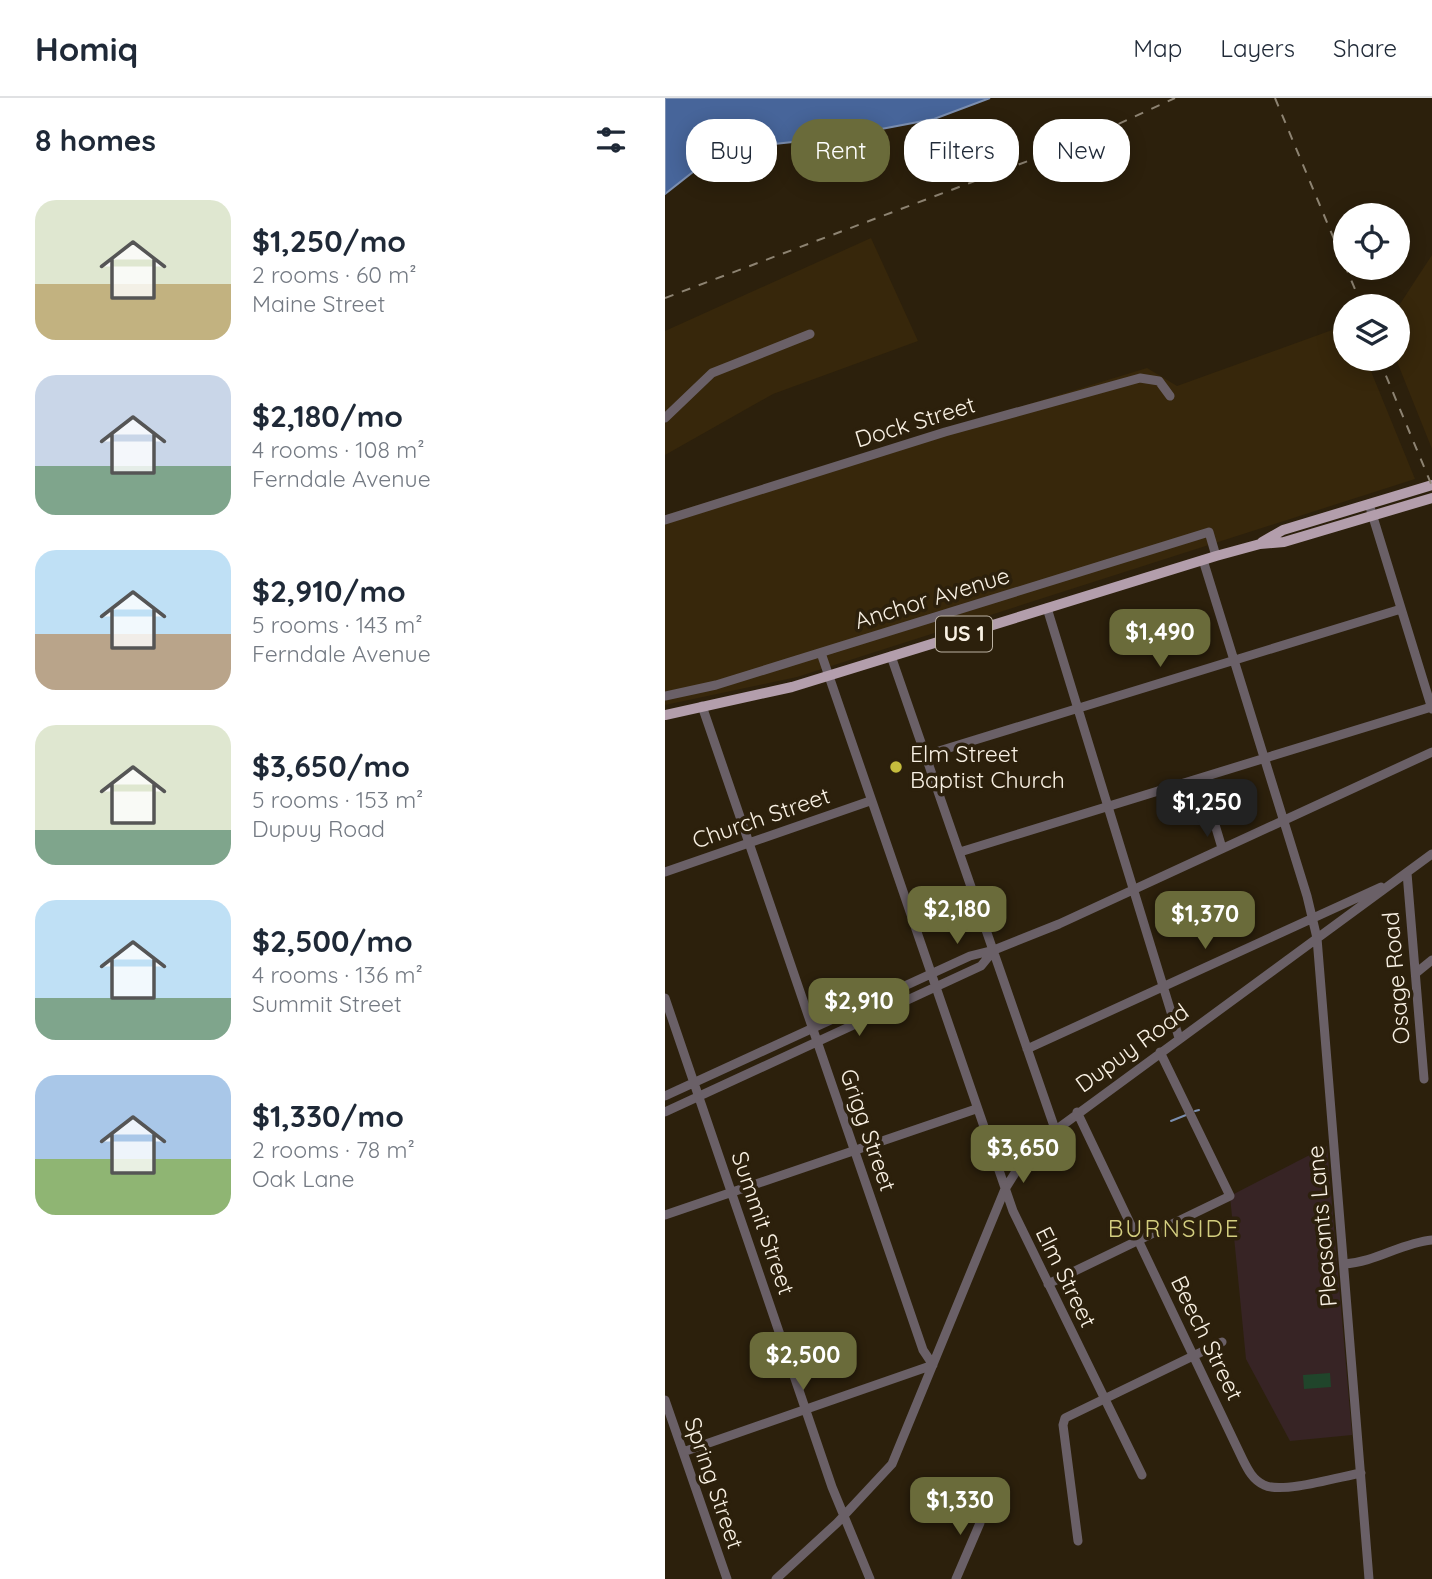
<!DOCTYPE html>
<meta charset="utf-8">
<style>
body{margin:0;font-family:Quicksand,sans-serif;background:#f6f6f7;color:#1f2937;height:100vh;display:flex;flex-direction:column;font-size:26px;white-space:nowrap}
*{box-sizing:border-box;margin:0}
p{font-size:23px;color:#747a83}
.icon{flex:none;width:38px;height:38px;fill:none;stroke:currentColor;stroke-width:2;stroke-linecap:round;stroke-linejoin:round}
.map{position:relative;flex:1;overflow:hidden}
.panel{display:flex;flex-direction:column;background:#fff;width:665px}
.panel>*{flex:none}
.top-card{position:absolute;left:21px;top:21px;width:640px;height:63px;display:flex;gap:14px}
.buttons{position:absolute;left:668px;top:105px;display:grid;gap:14px}
.buttons a{display:grid;place-items:center;width:77px;height:77px;border-radius:50%;background:#fff;box-shadow:0 4px 18px #0003;font-size:35px}
.price{position:absolute;translate:-50% -60px;padding:0 16px;border-radius:14px;background:#6a6b3a;color:#fff;font-size:23px;line-height:46px;filter:drop-shadow(0 2px 4px #0008)}
.price::after{content:'';position:absolute;left:50%;top:42px;width:21px;height:16px;margin-left:-10px;background:inherit;clip-path:polygon(0 0,100% 0,50% 100%)}
.price.active{background:#222;color:#fff}
ul{padding:0;list-style:none}
li{display:flex;align-items:center;gap:21px;height:175px;padding:0 35px}
li span{display:grid;place-items:center;flex:none;width:196px;height:140px;border-radius:21px;color:#555}
li>.icon{margin-inline-start:auto}
span .icon{width:84px;height:84px;fill:#fffc;stroke-width:1}
li b{font-size:30px}
h2{display:flex;justify-content:space-between;align-items:center;height:84px;padding:0 35px;font-size:30px}
.chip{padding:0 24px;border-radius:28px;background:#fff;box-shadow:0 4px 18px #0003;font-size:24px;line-height:63px}
.chip.active{background:#6a6b3a;color:#fff}
header{display:flex;align-items:center;gap:42px;box-sizing:border-box;height:98px;padding:0 35px;background:#fff;border-bottom:2px solid #e0e1e3}
header strong{font-size:33px}
nav{display:flex;gap:38px;margin-inline-start:auto;font-size:24px}
main{display:flex;flex:1;min-height:0}
.map>svg:first-child{display:block}
.built{fill:#37270b}
.education{fill:#372425}
.pitch{fill:#20452b}
.water{fill:#47659a;stroke:#7c8fb0;stroke-width:2}
.lines{fill:none;stroke-linecap:round;stroke-linejoin:round}
.stream{stroke:#7c8fb0;stroke-width:2}
.minor{stroke:#6a6067;stroke-width:9}
.major{stroke:#b39eac;stroke-width:10}
.rail{stroke:#8d8372;stroke-width:2;stroke-dasharray:9 9;stroke-linecap:butt}
.poi-dot{fill:#c5bc3d;stroke:#2c200c;stroke-width:2.5}
.labels{text-anchor:middle;stroke-width:7;stroke-linejoin:round;paint-order:stroke}
.shield{fill:#2c200c;stroke:#bcb2a3;stroke-width:2}
.shield-label{font-size:21px;font-weight:bold;fill:#f9f1e4}
.street-label{font-size:23px;fill:#f9f1e4;stroke:#2c200c}
.poi-label{font-size:23px;fill:#f9f1e4;stroke:#2c200c;text-anchor:start}
.neighbourhood-label{font-size:24px;letter-spacing:2px;fill:#d3ce7f;stroke:#2c200c}
</style>
<header>
<strong>Homiq</strong>
<nav><a>Map</a><a>Layers</a><a>Share</a></nav>
</header>
<main>
<section class="panel">
<h2>8 homes<svg class="icon" aria-label="filters" viewBox="0 0 24 24"><path d="M4 7h16M4 17h16"/><circle cx="9" cy="7" r="2"/><circle cx="15" cy="17" r="2"/></svg></h2>
<ul>
<li><span style="background:linear-gradient(#dfe7d0 60%,#c2b280 0)"><svg class="icon" aria-label="home" viewBox="0 0 24 24"><path d="M3 11l9-7 9 7M6 9v11h12V9"/></svg></span><div><b>$1,250/mo</b><p>2 rooms · 60 m²</p><p>Maine Street</p></div></li>
<li><span style="background:linear-gradient(#c9d6e8 65%,#7fa58c 0)"><svg class="icon" aria-label="home" viewBox="0 0 24 24"><path d="M3 11l9-7 9 7M6 9v11h12V9"/></svg></span><div><b>$2,180/mo</b><p>4 rooms · 108 m²</p><p>Ferndale Avenue</p></div></li>
<li><span style="background:linear-gradient(#bfe0f5 60%,#b9a48a 0)"><svg class="icon" aria-label="home" viewBox="0 0 24 24"><path d="M3 11l9-7 9 7M6 9v11h12V9"/></svg></span><div><b>$2,910/mo</b><p>5 rooms · 143 m²</p><p>Ferndale Avenue</p></div></li>
<li><span style="background:linear-gradient(#dfe7d0 75%,#7fa58c 0)"><svg class="icon" aria-label="home" viewBox="0 0 24 24"><path d="M3 11l9-7 9 7M6 9v11h12V9"/></svg></span><div><b>$3,650/mo</b><p>5 rooms · 153 m²</p><p>Dupuy Road</p></div></li>
<li><span style="background:linear-gradient(#bfe0f5 70%,#7fa58c 0)"><svg class="icon" aria-label="home" viewBox="0 0 24 24"><path d="M3 11l9-7 9 7M6 9v11h12V9"/></svg></span><div><b>$2,500/mo</b><p>4 rooms · 136 m²</p><p>Summit Street</p></div></li>
<li><span style="background:linear-gradient(#a9c7e8 60%,#8fb573 0)"><svg class="icon" aria-label="home" viewBox="0 0 24 24"><path d="M3 11l9-7 9 7M6 9v11h12V9"/></svg></span><div><b>$1,330/mo</b><p>2 rooms · 78 m²</p><p>Oak Lane</p></div></li>
</ul>
</section>
<div class="map">
<svg width="767" height="1481" viewBox="0 0 767 1481">
<rect width="100%" height="100%" fill="#2c200c"/>
<!-- built -->
<path class="built" d="M206 140 253 243 108 296 0 357V233Z
M767 157V351L731 261 733 209Z
M681 227V261H701L750 381 132 579 0 607V417L482 270 512 288Z"/>
<!-- education -->
<path class="education" d="M662 1048 687 1337 625 1343 581 1261 565 1098Z"/>
<!-- pitch -->
<path class="pitch" d="M665 1275 666 1289 639 1291 638 1277Z"/>
<!-- water -->
<path class="water" d="M0 0H325L269 21 174 39 100 47 42 63 0 96Z"/>
<g class="lines">
<!-- stream -->
<path class="stream" d="M530 1013 534 1012
M506 1023 521 1017"/>
<!-- minor -->
<path class="minor" d="M0 320 47 275 145 236
M704 406 767 611
M0 422 280 334 475 280 494 283 505 298
M538 462 642 798 652 840 704 1481
M382 510 514 940
M156 555 348 1113 477 1377
M226 558 390 1031
M0 598 51 587 544 434 551 458
M261 657 736 511
M536 680 557 750
M295 754 766 609
M0 774 205 703
M742 775 759 981
M751 875 767 862
M0 900 167 1389 205 1481
M362 951 716 789
M0 998 305 858 329 852 394 826 767 654
M0 1014 316 868 329 852
M412 1014 578 1362C583 1372 588 1382 599 1387 617 1396 674 1379 696 1375
M0 1117 311 1011
M679 1166C711 1164 736 1145 767 1142
M383 1186 565 1098 495 954
M0 1302 62 1481
M18 1354 268 1267 258 1252 37 608
M413 1443 398 1327 400 1320 557 1244
M111 1481 172 1425 227 1366 340 1091 365 1051 767 756
M291 1481 315 1425 317 1401"/>
<!-- major -->
<path class="major" d="M597 444 618 432 767 387
M0 617 127 589 551 458 595 446 619 444 767 400"/>
<!-- rail -->
<path class="rail" d="M610 0 697 208
M0 200 416 43 510 0
M714 261 767 388"/>
</g>
<!-- markers -->
<circle class="poi-dot" cx="231" cy="669" r="7"/>
<g class="labels">
<!-- shield labels -->
<rect class="shield" x="271" y="518.5" width="56" height="35" rx="5"/>
<g class="shield-label">
<text x="299" y="543">US 1</text>
</g>
<!-- street labels -->
<g class="street-label">
<text transform="translate(250 324) rotate(-17)" y="8">Dock Street</text>
<text transform="translate(267 500) rotate(-17)" y="8">Anchor Avenue</text>
<text transform="translate(96 720) rotate(-19)" y="8">Church Street</text>
<text transform="translate(731 880) rotate(-95)" y="8">Osage Road</text>
<text transform="translate(467 950) rotate(-36)" y="8">Dupuy Road</text>
<text transform="translate(203 1032) rotate(71)" y="8">Grigg Street</text>
<text transform="translate(98 1125) rotate(71)" y="8">Summit Street</text>
<text transform="translate(657 1128) rotate(-95)" y="8">Pleasants Lane</text>
<text transform="translate(401 1179) rotate(64)" y="8">Elm Street</text>
<text transform="translate(542 1240) rotate(64)" y="8">Beech Street</text>
<text transform="translate(49 1385) rotate(71)" y="8">Spring Street</text>
</g>
<!-- poi labels -->
<g class="poi-label">
<text x="245" y="664">Elm Street<tspan x="245" dy="26">Baptist Church</tspan></text>
</g>
<!-- neighbourhood labels -->
<g class="neighbourhood-label">
<text x="509" y="1139">BURNSIDE</text>
</g>
</g>
</svg>
<div class="buttons">
<a><svg class="icon" aria-label="locate" viewBox="0 0 24 24"><circle cx="12" cy="12" r="6"/><path d="M12 2v4M12 18v4M2 12h4M18 12h4"/></svg></a>
<a><svg class="icon" aria-label="layers" viewBox="0 0 24 24"><path d="M12 4l9 5-9 5-9-5zM3 14l9 5 9-5"/></svg></a>
</div>
<b class="price" style="left:495px;top:571px">$1,490</b>
<b class="price active" style="left:542px;top:741px">$1,250</b>
<b class="price" style="left:292px;top:848px">$2,180</b>
<b class="price" style="left:540px;top:853px">$1,370</b>
<b class="price" style="left:194px;top:940px">$2,910</b>
<b class="price" style="left:358px;top:1087px">$3,650</b>
<b class="price" style="left:138px;top:1294px">$2,500</b>
<b class="price" style="left:295px;top:1439px">$1,330</b>
<div class="top-card">
<a class="chip">Buy</a>
<a class="chip active">Rent</a>
<a class="chip">Filters</a>
<a class="chip">New</a>
</div>
</div>
</main>
